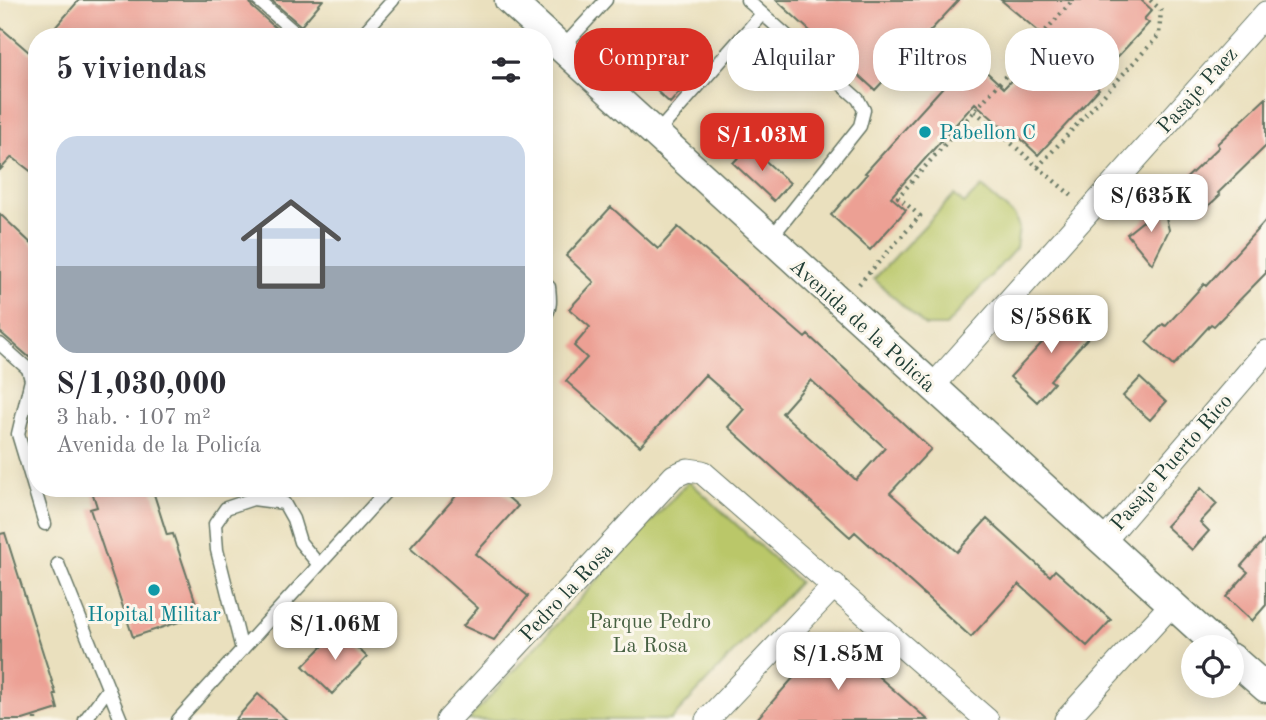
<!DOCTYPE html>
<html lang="es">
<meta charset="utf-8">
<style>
body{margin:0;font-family:"Old Standard TT",serif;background:#f2f2f3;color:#2b2b33;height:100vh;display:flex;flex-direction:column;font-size:26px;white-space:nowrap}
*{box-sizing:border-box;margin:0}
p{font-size:23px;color:#7c7c81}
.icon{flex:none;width:38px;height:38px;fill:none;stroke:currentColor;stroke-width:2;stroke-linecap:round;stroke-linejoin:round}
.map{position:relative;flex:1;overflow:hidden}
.side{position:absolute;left:28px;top:28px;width:525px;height:469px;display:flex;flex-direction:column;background:#fff;border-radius:28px;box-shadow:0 4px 18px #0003}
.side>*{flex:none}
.top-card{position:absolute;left:574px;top:28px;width:586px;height:63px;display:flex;gap:14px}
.buttons{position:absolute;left:1181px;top:635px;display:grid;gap:14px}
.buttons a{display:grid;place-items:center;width:63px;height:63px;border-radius:50%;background:#fff;box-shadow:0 4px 18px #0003;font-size:35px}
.price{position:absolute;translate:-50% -60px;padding:0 16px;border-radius:14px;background:#fff;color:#222;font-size:23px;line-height:46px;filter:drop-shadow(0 2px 4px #0008)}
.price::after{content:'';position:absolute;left:50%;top:42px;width:21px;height:16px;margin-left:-10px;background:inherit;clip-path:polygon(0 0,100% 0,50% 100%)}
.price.on{background:#d93025;color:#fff}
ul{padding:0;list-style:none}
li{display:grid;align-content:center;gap:14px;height:371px;padding:0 28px}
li+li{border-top:2px solid #e1e1e2}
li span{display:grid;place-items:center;height:217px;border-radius:21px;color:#555}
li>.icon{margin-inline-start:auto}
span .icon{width:126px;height:126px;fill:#fffc;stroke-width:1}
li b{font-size:30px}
h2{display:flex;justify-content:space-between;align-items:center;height:84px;padding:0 28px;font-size:30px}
.chip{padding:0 24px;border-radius:28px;background:#fff;box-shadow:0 4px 18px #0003;font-size:24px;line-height:63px}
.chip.on{background:#d93025;color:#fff}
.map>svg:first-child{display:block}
.green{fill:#bac769;stroke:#6c824e;stroke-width:2}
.building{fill:#eca094;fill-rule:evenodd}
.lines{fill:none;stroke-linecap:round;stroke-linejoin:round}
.service-casing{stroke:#667664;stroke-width:15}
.minor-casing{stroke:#667664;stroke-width:25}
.tertiary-casing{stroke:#667664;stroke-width:31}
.path{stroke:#667664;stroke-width:4.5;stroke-dasharray:2 5;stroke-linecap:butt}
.service{stroke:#fff;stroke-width:12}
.minor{stroke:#fff;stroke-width:23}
.tertiary{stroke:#fff;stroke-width:28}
.culture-dot{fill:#0f9aa8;stroke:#fbf7ec;stroke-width:2.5}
.labels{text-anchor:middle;stroke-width:6;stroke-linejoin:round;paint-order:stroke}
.street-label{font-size:21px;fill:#1f3d34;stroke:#fbf7ec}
.culture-label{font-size:21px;fill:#0d838f;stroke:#fbf7ec;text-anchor:start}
.park-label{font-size:21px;fill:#466041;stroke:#fbf7ec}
</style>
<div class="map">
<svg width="1266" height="720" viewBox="0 0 1266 720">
<rect width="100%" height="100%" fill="#fbf7ec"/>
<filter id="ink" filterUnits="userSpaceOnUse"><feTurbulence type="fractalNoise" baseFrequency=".0143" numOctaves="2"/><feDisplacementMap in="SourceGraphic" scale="14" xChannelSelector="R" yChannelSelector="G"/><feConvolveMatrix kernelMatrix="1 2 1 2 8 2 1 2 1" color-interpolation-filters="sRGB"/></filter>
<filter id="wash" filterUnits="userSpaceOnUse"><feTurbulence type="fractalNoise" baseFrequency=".00686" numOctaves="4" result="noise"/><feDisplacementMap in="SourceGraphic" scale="28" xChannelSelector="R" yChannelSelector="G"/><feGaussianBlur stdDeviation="1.57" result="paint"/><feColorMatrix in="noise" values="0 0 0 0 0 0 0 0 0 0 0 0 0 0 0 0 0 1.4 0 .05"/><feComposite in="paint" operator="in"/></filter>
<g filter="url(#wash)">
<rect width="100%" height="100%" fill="#eae0be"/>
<!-- green -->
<path class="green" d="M981 187 1015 216 1019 228 1016 248 946 326H925L874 279 954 195 964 204Z
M689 481 799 582 671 720H468Z"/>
<g id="blocks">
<!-- building -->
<path class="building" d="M79 0H249L252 7 286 37H47Z
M271 0H323L301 26Z
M776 0H959L875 90Z
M1001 0H1141L1152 10 1144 19 1149 23 1093 83 1099 89 1038 155 1018 136 1014 138 975 103 891 197 906 210 870 250 831 215 867 174 865 173 970 57 1004 88 1037 53 1032 49 1044 36Z
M0 27 37 59V176L12 157 0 170Z
M662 68 684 87 670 103 648 83Z
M1266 98V146L1218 193 1220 195 1202 212 1177 187 1219 147 1217 144Z
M749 146 790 183 774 201 733 163Z
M1163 205 1169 230 1152 264 1127 234Z
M611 207 658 249 678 227 805 338 808 335 931 449 890 493 957 552 987 519 1050 576 1055 570 1111 620 1087 646 1019 584 971 637 855 532 850 537 728 427 744 409 705 375 640 446 566 381 587 358 574 346 590 327 569 309 594 282 566 256ZM811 380 885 448 856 480 782 413Z
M0 214 37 249V364L0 332Z
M1266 220V273L1214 326 1211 324 1173 366 1146 342 1163 324 1166 326 1204 284 1206 286Z
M1067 309 1093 332 1050 380 1054 383 1037 402 1010 377 1054 330 1050 327Z
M1140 378 1166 402 1150 420 1123 396Z
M91 488H152L167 535 173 534 200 615 133 637 90 509 97 507Z
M463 488H497L518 506 475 554 528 596 494 640 463 626 478 608 410 548Z
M1201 488 1217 504 1200 522 1209 531 1192 550 1166 526Z
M5 533 56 694H54L58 709 23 720H0V534Z
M1266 538V605L1252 621 1226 597 1248 572 1241 566Z
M339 630 367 657 332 694 303 666Z
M831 635 928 720H756Z
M258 694 287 720H235Z"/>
</g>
</g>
<g filter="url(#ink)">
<use href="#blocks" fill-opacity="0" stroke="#667664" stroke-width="2"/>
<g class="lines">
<!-- service casing -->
<g class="service-casing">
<path id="service" d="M258 0 300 37
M747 0 858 99 864 110 860 126 770 239
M360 37 393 0
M562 48 606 0
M656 134 762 14
M544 283 549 287C550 297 552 309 544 317
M0 344 28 369 31 380 18 434 45 524
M58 564 121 720
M242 650 217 550 215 524 226 508 253 499 284 503 293 519 300 542 319 565
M85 720 108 689
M178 720 389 488"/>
</g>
<!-- minor casing -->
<g class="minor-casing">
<path id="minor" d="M932 387 1266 13
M1104 541 1266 352
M448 720 674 476 688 470 702 472 987 720
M707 720 835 585
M1066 720 1171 605"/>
</g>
<!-- tertiary casing -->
<g class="tertiary-casing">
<path id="tertiary" d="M509 0 1220 648
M1232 658 1266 688"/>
</g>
<!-- path -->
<path class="path" d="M975 111 1038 167 1159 35 1161 10 1150 0
M1038 167 1072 196
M859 284 920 216 898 197 1073 0
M35 720V716"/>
<!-- service -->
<use href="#service" class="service"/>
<!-- minor -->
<use href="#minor" class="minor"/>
<!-- tertiary -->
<use href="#tertiary" class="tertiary"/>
</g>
</g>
<!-- markers -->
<g class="culture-dot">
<circle cx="925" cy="132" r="7"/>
<circle cx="154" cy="590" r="7"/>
</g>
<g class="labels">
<!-- street labels -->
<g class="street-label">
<text transform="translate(1197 90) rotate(-48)" y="7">Pasaje Paez</text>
<text transform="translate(863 325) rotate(42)" y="7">Avenida de la Policía</text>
<text transform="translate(1171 462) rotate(-49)" y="7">Pasaje Puerto Rico</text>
<text transform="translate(566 592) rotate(-47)" y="7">Pedro la Rosa</text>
</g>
<!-- culture labels -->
<g class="culture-label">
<text x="939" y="139">Pabellon C</text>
<text x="154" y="621" text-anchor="middle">Hopital Militar</text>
</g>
<!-- park labels -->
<g class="park-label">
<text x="650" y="628">Parque Pedro<tspan x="650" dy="24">La Rosa</tspan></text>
</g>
</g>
</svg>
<div class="buttons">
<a><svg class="icon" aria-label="locate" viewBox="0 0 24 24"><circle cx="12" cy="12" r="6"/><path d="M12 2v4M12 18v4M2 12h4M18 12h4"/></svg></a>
</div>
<b class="price on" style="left:762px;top:173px">S/1.03M</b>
<b class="price" style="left:1151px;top:234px">S/635K</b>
<b class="price" style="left:1051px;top:355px">S/586K</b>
<b class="price" style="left:335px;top:662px">S/1.06M</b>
<b class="price" style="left:838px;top:692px">S/1.85M</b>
<div class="top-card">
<a class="chip on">Comprar</a>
<a class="chip">Alquilar</a>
<a class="chip">Filtros</a>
<a class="chip">Nuevo</a>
</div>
<section class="side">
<h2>5 viviendas<svg class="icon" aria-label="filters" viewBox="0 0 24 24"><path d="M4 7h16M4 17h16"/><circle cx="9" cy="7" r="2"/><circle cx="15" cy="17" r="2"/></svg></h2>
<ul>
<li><span style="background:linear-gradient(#c9d6e8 60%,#9aa5b1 0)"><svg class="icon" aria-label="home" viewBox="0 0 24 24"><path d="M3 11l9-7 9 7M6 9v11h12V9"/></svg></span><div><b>S/1,030,000</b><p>3 hab. · 107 m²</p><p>Avenida de la Policía</p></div></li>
</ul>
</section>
</div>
